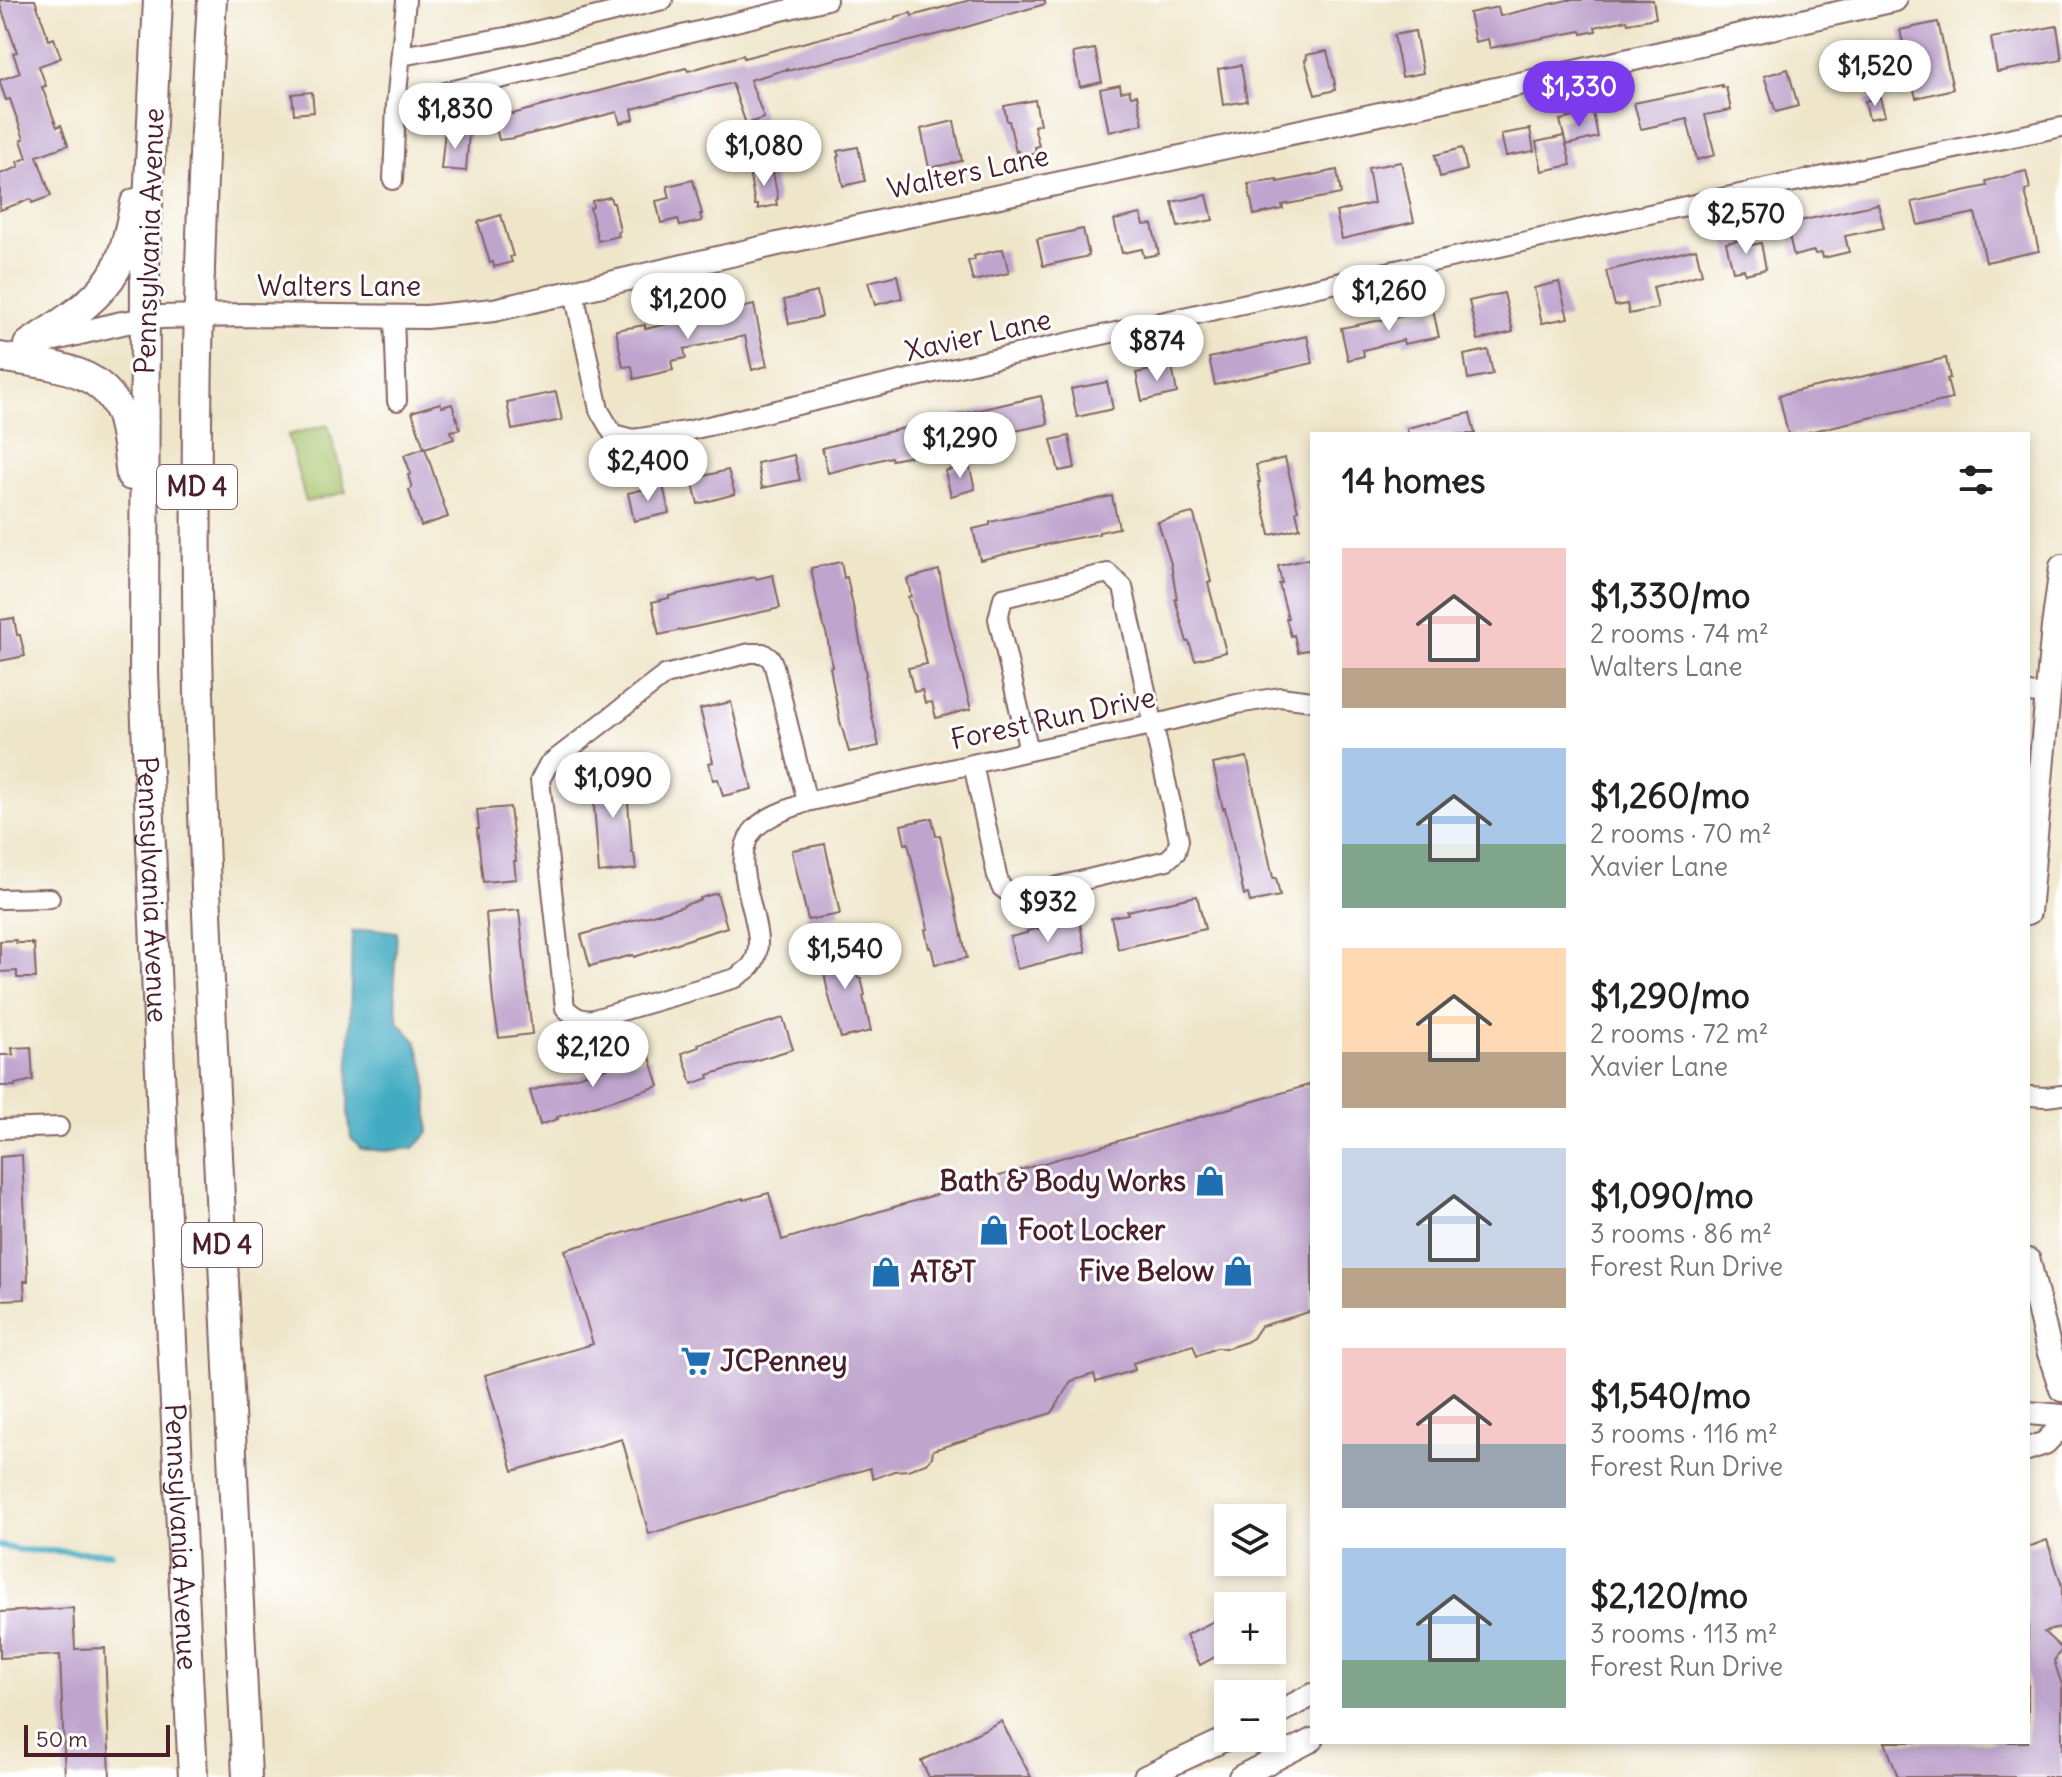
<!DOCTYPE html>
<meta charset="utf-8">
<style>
body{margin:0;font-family:Delius,sans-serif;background:#f6f6f6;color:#222;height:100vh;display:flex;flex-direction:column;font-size:30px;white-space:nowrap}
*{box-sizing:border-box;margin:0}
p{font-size:26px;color:#767676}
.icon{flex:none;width:44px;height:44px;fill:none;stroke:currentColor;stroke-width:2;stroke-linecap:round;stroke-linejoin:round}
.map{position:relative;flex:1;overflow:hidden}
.side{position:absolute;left:1310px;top:432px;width:720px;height:1312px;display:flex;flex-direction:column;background:#fff;border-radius:0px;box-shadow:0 4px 12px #0003}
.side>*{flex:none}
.buttons{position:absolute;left:1214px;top:1504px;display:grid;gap:16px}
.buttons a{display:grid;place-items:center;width:72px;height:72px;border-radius:0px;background:#fff;box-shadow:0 4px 12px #0003;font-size:40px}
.scale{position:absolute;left:24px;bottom:20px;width:146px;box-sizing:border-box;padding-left:8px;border:4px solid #4a1f2b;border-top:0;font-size:22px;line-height:28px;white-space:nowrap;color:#4a1f2b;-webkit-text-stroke:6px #fff;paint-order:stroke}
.price{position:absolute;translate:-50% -68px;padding:0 18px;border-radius:28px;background:#fff;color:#222;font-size:26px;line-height:52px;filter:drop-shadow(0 2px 4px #0008)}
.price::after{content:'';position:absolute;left:50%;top:48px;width:24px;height:18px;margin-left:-12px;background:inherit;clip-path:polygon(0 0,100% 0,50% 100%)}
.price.current{background:#7c3aed;color:#fff}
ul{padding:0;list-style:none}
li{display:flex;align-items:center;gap:24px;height:200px;padding:0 32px}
li span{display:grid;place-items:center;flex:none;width:224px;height:160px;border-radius:0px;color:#555}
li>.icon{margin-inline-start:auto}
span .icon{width:96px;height:96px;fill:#fffc;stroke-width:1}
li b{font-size:34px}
h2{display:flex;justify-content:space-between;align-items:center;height:96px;padding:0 32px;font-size:34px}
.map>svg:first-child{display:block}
.green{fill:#a4c269;stroke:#77704a;stroke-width:2}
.water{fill:#42abc2;stroke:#466576;stroke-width:2}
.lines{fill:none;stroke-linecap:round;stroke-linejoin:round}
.stream{stroke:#42abc2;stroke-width:6}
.building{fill:#bfa5ce}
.minor-casing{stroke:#846563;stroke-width:22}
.tertiary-casing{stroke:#846563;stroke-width:26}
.secondary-casing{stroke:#846563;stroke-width:28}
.trunk-casing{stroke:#846563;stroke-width:32}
.minor{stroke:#fff;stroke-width:18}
.tertiary{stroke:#fff;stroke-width:22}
.secondary{stroke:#fff;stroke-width:24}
.trunk{stroke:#fff;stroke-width:28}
.labels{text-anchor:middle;stroke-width:6;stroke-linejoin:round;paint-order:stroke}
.shield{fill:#fff;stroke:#80626b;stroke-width:2}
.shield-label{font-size:26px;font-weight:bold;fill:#4a1f2b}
.street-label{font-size:28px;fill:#4a1f2b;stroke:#fff}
.poi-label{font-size:28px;font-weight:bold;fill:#4a1f2b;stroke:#fff;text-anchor:start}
</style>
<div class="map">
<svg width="2062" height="1777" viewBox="0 0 2062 1777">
<rect width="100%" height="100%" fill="#fff"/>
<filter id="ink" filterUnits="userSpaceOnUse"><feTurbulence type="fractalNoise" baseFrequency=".0125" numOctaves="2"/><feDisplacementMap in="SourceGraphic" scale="16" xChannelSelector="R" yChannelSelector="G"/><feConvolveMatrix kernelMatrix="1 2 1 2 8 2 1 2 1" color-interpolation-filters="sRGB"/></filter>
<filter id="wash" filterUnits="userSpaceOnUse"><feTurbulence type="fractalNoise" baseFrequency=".006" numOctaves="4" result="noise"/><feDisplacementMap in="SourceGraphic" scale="32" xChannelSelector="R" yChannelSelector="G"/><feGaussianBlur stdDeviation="1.8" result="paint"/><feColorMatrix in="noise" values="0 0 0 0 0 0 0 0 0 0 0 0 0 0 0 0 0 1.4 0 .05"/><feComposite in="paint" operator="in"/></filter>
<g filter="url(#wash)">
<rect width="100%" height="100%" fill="#efe6ca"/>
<!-- green -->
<path class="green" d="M328 425 346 492 306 502 288 435Z"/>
<!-- water -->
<path class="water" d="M375 929 397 932 394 978 398 1022 416 1041 426 1074 429 1132 414 1148 386 1151 361 1149 351 1138 348 1113 352 932Z"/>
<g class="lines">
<!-- stream -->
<path class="stream" d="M0 1546 20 1550 111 1553"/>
</g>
<g id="blocks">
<!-- building -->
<path class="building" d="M0 0H35L49 40 54 38 61 58 39 66 46 86 42 87 57 127 61 125 68 145 37 156 51 196 32 203 31 199 0 210V174L19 167 17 162 27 158 21 140 24 139 10 99 6 100 0 83V80L20 73 13 53 17 52 0 5Z
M970 0H1045V4L956 30 787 71V69L750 80 764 118 746 124 732 83 632 109 634 119 620 123 617 112 514 138 499 140 493 117 511 112 512 114 686 68 688 71 743 55 744 58 895 19V17L911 13 912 16Z
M1567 0H1653L1656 18 1628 23 1627 20 1595 27 1596 31 1582 34 1581 31 1490 48 1488 39 1475 42 1469 13 1498 7 1500 16Z
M1938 22 1953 89 1916 98 1900 30Z
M2057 26 2062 60 1997 72 1991 38Z
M1415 31 1423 73 1402 77 1394 35Z
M1095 49 1102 82 1080 87 1073 53Z
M1327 51 1335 84H1334L1335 90 1315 95 1305 60 1307 59 1306 55Z
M1867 52 1872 77 1845 83V81L1831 84 1826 61Z
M1241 65 1247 101 1223 105 1218 69Z
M1788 69 1798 106 1776 112 1764 76Z
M1120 85 1121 92 1129 90 1131 96 1137 95 1143 124 1109 132 1100 89Z
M1722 85V88L1726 87 1731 110 1705 115 1715 155 1697 160 1687 119 1641 129 1634 103Z
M312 92 314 112 294 114 292 94Z
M1880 97 1885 116 1869 119 1865 101Z
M1035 100 1040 124 1034 126 1039 146 1035 147 1036 153 1020 157 1018 151 1016 152 1009 121H1007L1004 106Z
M1593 113 1598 137 1566 145 1560 120Z
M954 121 962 161 929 168 921 129Z
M1530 129 1534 151 1506 156 1501 134Z
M445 130 469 132 466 171 441 169Z
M1564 136 1571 165 1542 171 1536 142Z
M858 147 865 181 843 186 837 157 839 156 837 151Z
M1462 148 1467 170 1440 177 1435 155Z
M1401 162 1414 222 1342 239 1336 212 1374 203 1368 168Z
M772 167 778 199 776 200 777 205 758 209V205H755L749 171Z
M1337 170 1341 194 1282 205 1283 209 1254 215 1248 184 1277 180 1278 182Z
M2026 171 2030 189 2025 191 2039 251 1986 262 1975 213 1918 225 1912 202 1987 186 1986 181Z
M693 180 702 214H700L702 221 680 226 678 219 661 223 656 201 670 198 667 186Z
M1207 195 1213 220 1178 227 1172 202Z
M610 197 612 203H614L620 231 618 232 619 236 598 241 590 208 593 207 592 201Z
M1878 204 1884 228 1845 236 1849 252 1823 258 1822 253 1815 254 1814 251 1794 256 1786 224Z
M1141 214 1144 225 1152 224 1159 254 1144 257 1142 249 1122 253 1114 220Z
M501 215 513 256 510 257 512 262 494 267 493 262 490 263 478 222Z
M1083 229 1089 256 1043 266 1037 239Z
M1750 238 1752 245 1761 243 1766 269 1745 274 1744 269 1733 271 1726 243Z
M1003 249 1009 273 973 281 968 261 975 260 974 256Z
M1696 249 1702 274 1653 287 1658 308 1629 314 1627 304 1615 306 1606 271Z
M897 275 902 298 875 305 868 282Z
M1559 282 1568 318 1542 323 1534 288Z
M817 292 822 317 789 324 784 300Z
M1504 293 1513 332 1478 340 1469 301Z
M754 305 767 366 752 370 745 336 684 349 686 358 671 361 673 370 634 379 632 366 623 367 616 330 645 325V329L685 320V322Z
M1433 310 1439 337 1404 344 1403 340 1363 350 1364 356 1348 360 1341 328Z
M1307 336 1313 363 1215 385 1209 358Z
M1488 350 1493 374 1468 379 1464 355Z
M1946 358 1950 378 1947 379 1952 399 1800 434H1788L1779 395Z
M1172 366 1177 393 1142 401 1136 373Z
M1107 382 1113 409 1077 417 1071 389Z
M556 392 562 420 512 430 507 402Z
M1041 396 1048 424 958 443 952 416Z
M440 403 442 407 452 404 460 429 451 431 454 439 425 448 448 517 421 526 409 490 412 488 408 475 411 474 404 455 424 448 412 412Z
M1470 413 1475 434H1408L1407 428Z
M921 424 927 453 892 460 891 457 828 473 822 448Z
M1069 436 1075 468 1059 471 1051 440Z
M794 455 800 480 762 488 757 463Z
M1285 458 1298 510 1296 511 1300 528 1270 535 1258 482H1260L1256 465Z
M969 465 975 489 951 496 945 471Z
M728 470 735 494 698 504 692 479Z
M663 485 669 513 634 521 628 493Z
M1112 496 1119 528 1099 532V534L1066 540 980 560 973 529 990 525V522Z
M1192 513 1194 515 1203 548 1211 582 1208 583 1226 652 1195 660 1189 642H1187L1175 599H1177L1171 564 1158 522Z
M1308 559 1312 574V649L1298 652 1294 635 1291 636 1286 619 1288 618 1279 584 1282 583 1278 566Z
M841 562 844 578 847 577 858 630 866 675 865 676 867 694 879 746 849 752 840 721 830 667 832 666 827 636 819 609 811 568Z
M939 570 949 624 971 709 936 718 932 702 925 703 922 690 914 692 908 668 927 664 914 614H913L908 597 911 596 907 579Z
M773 575 780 608 659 635 652 602 669 598V596L755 577 756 579Z
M14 618 17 635H20L25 656 0 661V620Z
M731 702 752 789 723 796 718 779 713 780 709 763 713 762 700 709Z
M1247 757 1273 878H1276L1280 896 1250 902 1248 894 1244 895 1225 808 1223 809 1213 764Z
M625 764 632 853H634L636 869 599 873 593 791 594 785 596 784 594 767Z
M510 807 516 861H514L516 879 483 882 477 829H479L477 810Z
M932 818 936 836 940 835 967 958 935 964 931 947 929 948 925 930 928 929 908 843 905 844 901 825Z
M825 844 840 914 808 920 792 852 793 850Z
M717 893 727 927 634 957 633 955 590 966 581 935 684 906V905L701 900 700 898Z
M1197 896 1205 929 1118 949 1111 917 1128 914 1127 911Z
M519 910 532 1034 499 1038 493 1002 486 913Z
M1079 920 1086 952 1017 969 1010 937 1027 933V931Z
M16 940V943H32V945L34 944 36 978H17V971L0 972V941Z
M851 944 858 978H861L865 995 863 996 871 1031 841 1038 828 993 820 951Z
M783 1018 793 1049 708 1075 709 1078 692 1084 682 1053 699 1047 698 1044Z
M31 1047 33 1080 15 1084V1086H0V1055H13L12 1048Z
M650 1057 659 1086 557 1117 558 1119 540 1125 530 1091 633 1060V1062Z
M1312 1084V1311L1261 1326 1253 1338 1246 1342 1228 1348H1216L1197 1356 1193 1345 1133 1363 1135 1370 1096 1382 1094 1374 1071 1381 1052 1413 933 1450 932 1457 928 1462 908 1470 894 1471 873 1479 870 1468 649 1534 622 1439 513 1471 485 1375 593 1344 565 1250 743 1198V1200L769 1193 782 1240Z
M22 1155 28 1281H24L25 1299 0 1300V1157Z
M2047 1540 2062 1586V1627L2044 1632 2062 1649 2054 1661 2062 1685V1777H1898L1885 1742H2028V1547Z
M73 1608 75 1649 105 1648 110 1777H65L60 1655 0 1658V1612Z
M1228 1614V1650L1200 1665 1186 1635Z
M1001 1721 1031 1777H929L921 1761Z"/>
</g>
</g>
<g filter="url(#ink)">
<use href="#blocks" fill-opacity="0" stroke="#846563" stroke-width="2"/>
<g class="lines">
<!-- minor casing -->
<g class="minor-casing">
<path id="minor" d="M401 56 523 34 663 0
M396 104 827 0
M393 180 396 104 406 0
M574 292 599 410 613 434 633 439 687 431 989 360 1785 184 2062 127
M394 317 397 401
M750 653H763L771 659 774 666 807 802C789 809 764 816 752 832 724 870 776 936 751 966 747 971 740 974 736 978L594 1019C581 1021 575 1017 565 1008L540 780 548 765 665 675Z
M2028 693 2048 695
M973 764 997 876 1001 887 1012 895 1026 894 1167 860 1176 852 1179 840 1123 587 1108 573 1003 598 998 619 1029 751
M807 802 1029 751 1152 725 1237 704 1280 697 1312 701
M0 899 50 898
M2028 1096 2046 1097 2062 1095
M0 1129 59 1127"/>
</g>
<!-- tertiary casing -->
<g class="tertiary-casing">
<path id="tertiary" d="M38 343 122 323 161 317 244 315 426 317 494 310 782 243 1625 61 1895 0
M2028 1413 2062 1416
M2028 1449 2045 1443 2062 1426
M1272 1716 1312 1695
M1145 1777 1228 1738
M1240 1777 1312 1740"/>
</g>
<!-- secondary casing -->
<g class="secondary-casing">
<path id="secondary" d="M2028 912 2054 627 2062 567
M2028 1261 2049 1350 2062 1389"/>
</g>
<!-- trunk casing -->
<g class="trunk-casing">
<g id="trunk">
<path id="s1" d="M158 0 145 263 144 672 165 1196 193 1777"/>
<path d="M212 0C200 196 195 393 197 590 199 750 207 911 214 1072 225 1307 237 1542 247 1777"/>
<path d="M28 345C58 324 98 303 116 269 126 248 130 226 135 203"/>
<path d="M0 357C43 365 101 365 120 413 127 433 128 455 131 476"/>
</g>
</g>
<!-- minor -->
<use href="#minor" class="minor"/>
<!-- tertiary -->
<use href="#tertiary" class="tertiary"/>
<!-- secondary -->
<use href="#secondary" class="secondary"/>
<!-- trunk -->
<use href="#trunk" class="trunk"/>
</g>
</g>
<!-- icons -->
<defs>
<g id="shop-bare" transform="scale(2.4)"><path d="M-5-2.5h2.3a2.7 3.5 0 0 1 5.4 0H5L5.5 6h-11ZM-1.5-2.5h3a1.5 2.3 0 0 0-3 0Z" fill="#1f6fb2" stroke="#fff" stroke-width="2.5" paint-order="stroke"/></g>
<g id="supermarket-bare" transform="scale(2.4)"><path d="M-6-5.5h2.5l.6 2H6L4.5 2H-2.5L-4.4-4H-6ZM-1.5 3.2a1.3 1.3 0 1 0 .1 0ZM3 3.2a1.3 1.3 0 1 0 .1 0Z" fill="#1f6fb2" stroke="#fff" stroke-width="2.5" paint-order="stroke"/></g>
</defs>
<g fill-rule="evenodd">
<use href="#shop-bare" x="1210" y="1181"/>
<use href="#shop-bare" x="994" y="1230"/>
<use href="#shop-bare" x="1238" y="1271"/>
<use href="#shop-bare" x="886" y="1272"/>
<use href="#supermarket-bare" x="696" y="1361"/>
</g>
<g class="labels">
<!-- shield labels -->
<g class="shield">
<rect x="157" y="465" width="80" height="44" rx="6"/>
<rect x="182" y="1223" width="80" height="44" rx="6"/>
</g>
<g class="shield-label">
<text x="197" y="496">MD 4</text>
<text x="222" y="1254">MD 4</text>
</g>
<!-- street labels -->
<g class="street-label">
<text transform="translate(968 172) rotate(-12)" y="10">Walters Lane</text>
<text transform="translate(149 241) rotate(-88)" y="10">Pennsylvania Avenue</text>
<text x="339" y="296">Walters Lane</text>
<text transform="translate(978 335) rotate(-13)" y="10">Xavier Lane</text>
<text transform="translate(1053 718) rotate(-12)" y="10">Forest Run Drive</text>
<text dy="10" stroke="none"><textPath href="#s1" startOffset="890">Pennsylvania Avenue</textPath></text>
<text dy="10" stroke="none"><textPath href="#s1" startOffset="1538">Pennsylvania Avenue</textPath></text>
</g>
<!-- poi labels -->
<g class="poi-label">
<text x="1186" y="1191" text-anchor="end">Bath &amp; Body Works</text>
<text x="1018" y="1240">Foot Locker</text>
<text x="1214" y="1281" text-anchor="end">Five Below</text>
<text x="910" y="1282">AT&amp;T</text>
<text x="720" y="1371">JCPenney</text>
</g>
</g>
</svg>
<div class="buttons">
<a><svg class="icon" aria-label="layers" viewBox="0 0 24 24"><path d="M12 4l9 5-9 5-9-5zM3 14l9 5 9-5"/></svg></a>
<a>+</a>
<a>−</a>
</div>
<div class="scale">50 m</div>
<b class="price" style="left:1875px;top:108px">$1,520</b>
<b class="price current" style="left:1579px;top:129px">$1,330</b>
<b class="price" style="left:455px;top:151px">$1,830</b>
<b class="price" style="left:764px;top:188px">$1,080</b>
<b class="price" style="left:1746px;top:256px">$2,570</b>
<b class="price" style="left:1389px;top:333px">$1,260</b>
<b class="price" style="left:688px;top:341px">$1,200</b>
<b class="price" style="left:1157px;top:383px">$874</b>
<b class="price" style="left:960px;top:480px">$1,290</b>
<b class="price" style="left:648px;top:503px">$2,400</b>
<b class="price" style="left:613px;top:820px">$1,090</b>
<b class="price" style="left:1048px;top:944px">$932</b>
<b class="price" style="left:845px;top:991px">$1,540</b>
<b class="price" style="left:593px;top:1089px">$2,120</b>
<section class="side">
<h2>14 homes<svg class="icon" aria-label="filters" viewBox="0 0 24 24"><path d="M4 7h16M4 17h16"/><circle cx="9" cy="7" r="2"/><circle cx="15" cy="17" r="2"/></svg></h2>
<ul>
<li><span style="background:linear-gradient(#f6c9c9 75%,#b9a48a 0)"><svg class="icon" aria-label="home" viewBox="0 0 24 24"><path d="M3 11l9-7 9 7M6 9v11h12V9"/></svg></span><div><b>$1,330/mo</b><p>2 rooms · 74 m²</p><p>Walters Lane</p></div></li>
<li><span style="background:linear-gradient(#a9c7e8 60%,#7fa58c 0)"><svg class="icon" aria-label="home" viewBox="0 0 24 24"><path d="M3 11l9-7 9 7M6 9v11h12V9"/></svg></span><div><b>$1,260/mo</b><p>2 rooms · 70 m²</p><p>Xavier Lane</p></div></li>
<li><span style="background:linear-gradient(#ffd9b3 65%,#b9a48a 0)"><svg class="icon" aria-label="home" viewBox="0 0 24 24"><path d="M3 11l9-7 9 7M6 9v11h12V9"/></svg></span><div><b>$1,290/mo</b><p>2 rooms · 72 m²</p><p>Xavier Lane</p></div></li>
<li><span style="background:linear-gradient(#c9d6e8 75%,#b9a48a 0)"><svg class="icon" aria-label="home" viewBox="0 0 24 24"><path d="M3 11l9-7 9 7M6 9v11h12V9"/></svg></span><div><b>$1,090/mo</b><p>3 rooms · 86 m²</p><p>Forest Run Drive</p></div></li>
<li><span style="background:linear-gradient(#f6c9c9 60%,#9aa5b1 0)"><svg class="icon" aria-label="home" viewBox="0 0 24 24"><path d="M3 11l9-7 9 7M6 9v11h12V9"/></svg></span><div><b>$1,540/mo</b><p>3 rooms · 116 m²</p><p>Forest Run Drive</p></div></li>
<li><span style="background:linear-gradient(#a9c7e8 70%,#7fa58c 0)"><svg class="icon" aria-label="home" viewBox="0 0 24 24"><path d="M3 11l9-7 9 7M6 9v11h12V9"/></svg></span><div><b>$2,120/mo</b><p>3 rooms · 113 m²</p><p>Forest Run Drive</p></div></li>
</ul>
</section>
</div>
